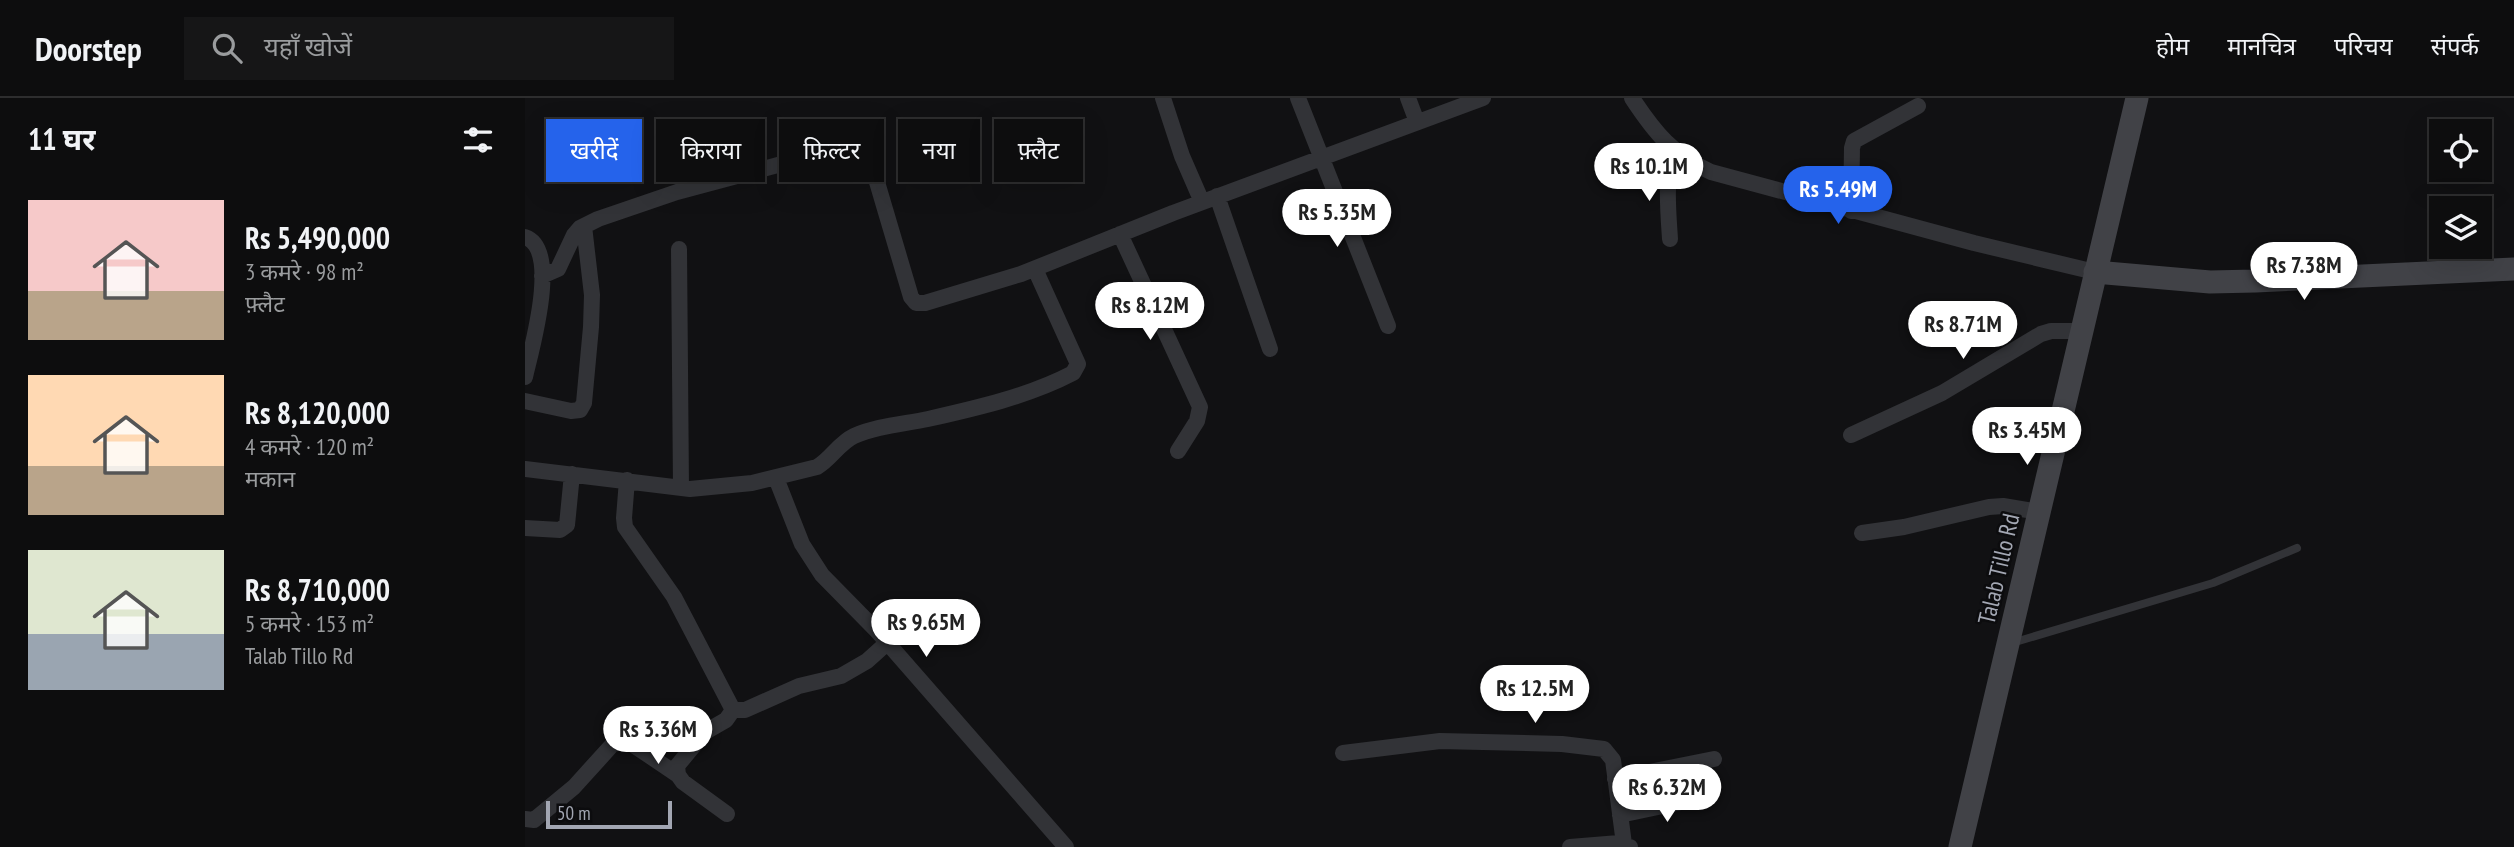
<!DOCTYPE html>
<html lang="hi">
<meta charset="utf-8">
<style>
body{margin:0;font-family:"PT Sans Narrow","Noto Sans Devanagari",sans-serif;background:#161617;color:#f1f3f6;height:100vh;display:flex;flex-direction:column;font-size:26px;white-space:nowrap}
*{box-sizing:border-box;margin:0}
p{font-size:23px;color:#9a9c9e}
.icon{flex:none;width:38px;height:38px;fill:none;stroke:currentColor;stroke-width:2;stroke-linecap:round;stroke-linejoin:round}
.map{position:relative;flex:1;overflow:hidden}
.sheet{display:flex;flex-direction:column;background:#0d0d0e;width:525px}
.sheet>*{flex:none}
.banner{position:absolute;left:21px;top:21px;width:665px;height:63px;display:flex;gap:14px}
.controls{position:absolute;left:1904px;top:21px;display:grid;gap:14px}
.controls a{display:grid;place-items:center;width:63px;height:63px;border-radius:0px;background:#0d0d0e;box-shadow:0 7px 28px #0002,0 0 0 2px #2d2d2e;font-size:35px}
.scale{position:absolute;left:21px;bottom:18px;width:126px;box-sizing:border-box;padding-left:7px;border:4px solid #a3a7b3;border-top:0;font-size:19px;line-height:24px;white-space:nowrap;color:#a3a7b3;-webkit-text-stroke:5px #0c0c0e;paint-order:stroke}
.price{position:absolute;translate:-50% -60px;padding:0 16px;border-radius:24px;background:#fff;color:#222;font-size:23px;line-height:46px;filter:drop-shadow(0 2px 4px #0008)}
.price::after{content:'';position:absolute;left:50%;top:42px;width:21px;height:16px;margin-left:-10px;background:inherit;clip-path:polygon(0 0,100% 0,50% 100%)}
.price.current{background:#2563eb;color:#fff}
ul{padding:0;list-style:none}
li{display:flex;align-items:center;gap:21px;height:175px;padding:0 28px}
li span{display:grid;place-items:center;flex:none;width:196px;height:140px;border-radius:0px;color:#555}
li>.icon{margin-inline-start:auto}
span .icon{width:84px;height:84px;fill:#fffc;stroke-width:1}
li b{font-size:30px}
h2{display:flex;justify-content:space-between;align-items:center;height:84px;padding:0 28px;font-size:30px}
.pill{padding:0 24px;border-radius:0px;background:#0d0d0e;box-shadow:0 7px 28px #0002,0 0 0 2px #2d2d2e;font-size:24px;line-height:63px}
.pill.current{background:#2563eb;color:#fff}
header{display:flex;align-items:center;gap:42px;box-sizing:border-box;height:98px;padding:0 35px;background:#0d0d0e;border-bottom:2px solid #2d2d2e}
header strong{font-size:33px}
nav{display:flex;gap:38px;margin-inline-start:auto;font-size:24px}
.search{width:490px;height:63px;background:#161617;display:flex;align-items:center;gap:18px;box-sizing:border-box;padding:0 24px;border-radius:0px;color:#9a9c9e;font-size:26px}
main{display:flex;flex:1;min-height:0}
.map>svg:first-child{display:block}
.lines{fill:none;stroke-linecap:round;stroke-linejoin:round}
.lane{stroke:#323337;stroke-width:8}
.street{stroke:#323337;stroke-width:16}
.secondary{stroke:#414247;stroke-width:23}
.labels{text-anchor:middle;stroke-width:5;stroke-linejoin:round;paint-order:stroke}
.street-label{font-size:24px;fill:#a3a7b3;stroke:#0c0c0e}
</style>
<header>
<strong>Doorstep</strong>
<div class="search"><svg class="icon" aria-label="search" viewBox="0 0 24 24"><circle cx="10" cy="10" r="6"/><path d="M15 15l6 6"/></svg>यहाँ खोजें</div>
<nav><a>होम</a><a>मानचित्र</a><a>परिचय</a><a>संपर्क</a></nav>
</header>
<main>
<section class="sheet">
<h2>11 घर<svg class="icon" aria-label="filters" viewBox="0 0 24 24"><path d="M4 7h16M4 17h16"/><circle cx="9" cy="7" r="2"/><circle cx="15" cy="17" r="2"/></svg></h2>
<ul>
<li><span style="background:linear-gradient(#f6c9c9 65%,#b9a48a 0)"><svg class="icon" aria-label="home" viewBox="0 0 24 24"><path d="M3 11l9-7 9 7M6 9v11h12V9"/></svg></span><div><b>Rs 5,490,000</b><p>3 कमरे · 98 m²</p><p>फ़्लैट</p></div></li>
<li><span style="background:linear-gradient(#ffd9b3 65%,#b9a48a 0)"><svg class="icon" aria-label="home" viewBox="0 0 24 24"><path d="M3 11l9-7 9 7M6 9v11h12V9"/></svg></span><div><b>Rs 8,120,000</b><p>4 कमरे · 120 m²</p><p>मकान</p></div></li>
<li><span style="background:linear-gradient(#dfe7d0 60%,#9aa5b1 0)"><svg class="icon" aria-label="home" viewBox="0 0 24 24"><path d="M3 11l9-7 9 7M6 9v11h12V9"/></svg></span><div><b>Rs 8,710,000</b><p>5 कमरे · 153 m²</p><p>Talab Tillo Rd</p></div></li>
</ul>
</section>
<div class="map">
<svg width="1989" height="749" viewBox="0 0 1989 749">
<rect width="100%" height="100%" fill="#111113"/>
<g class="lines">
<!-- lane -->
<path class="lane" d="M1487 545 1688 485 1772 450"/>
<!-- street -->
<path class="street" d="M638 0 657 58 677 104
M773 0 863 228
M883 0 892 24
M1107 0C1130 35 1148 57 1186 74L1449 145 1570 174
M692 98 745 251
M1326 113 1327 50 1329 43 1393 8
M595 136 675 309 672 323 653 353
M0 139C36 151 6 252 0 279
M1145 141C1143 110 1140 83 1149 53
M154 151 156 390
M17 178 33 171 49 137 55 130 73 121 152 94 316 50 335 48 344 57 386 199 391 205H400L496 176 648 115 958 0
M0 303 46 313 55 312 59 305 66 229 67 197 59 128
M1326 337 1417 295 1516 236 1526 233H1556
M0 371 165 391 227 385 292 369C306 361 314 345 329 338 351 328 379 326 403 321 452 310 504 298 548 275L553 266 510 171
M251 380 277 446 297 477 353 534 541 749
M102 382 99 420 100 429 149 499 208 612H220L274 588 316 578 342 563 362 545
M0 430 35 432 42 427 47 376
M1337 435 1379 429 1464 409 1478 408 1514 414
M818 655 915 643 1037 646 1079 651 1088 662 1099 746
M1090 681 1189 661
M202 716 158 684 153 677 152 668 180 634 201 622 208 612
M1095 717 1180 699
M0 721 9 722 49 689 87 647 96 643 104 644 153 677
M1045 749 1094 745 1105 749"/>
<!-- secondary -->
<path class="secondary" d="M1570 174 1685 184 1730 183 1989 171
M1435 749 1612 0"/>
</g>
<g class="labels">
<!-- street labels -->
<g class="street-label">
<text transform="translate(1474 471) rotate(-77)" y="8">Talab Tillo Rd</text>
</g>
</g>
</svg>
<div class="controls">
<a><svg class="icon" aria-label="locate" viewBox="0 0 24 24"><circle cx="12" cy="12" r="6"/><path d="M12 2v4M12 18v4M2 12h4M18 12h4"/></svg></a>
<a><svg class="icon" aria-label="layers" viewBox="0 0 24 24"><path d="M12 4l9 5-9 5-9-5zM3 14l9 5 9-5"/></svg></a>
</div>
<div class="scale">50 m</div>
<b class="price" style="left:1124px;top:105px">Rs 10.1M</b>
<b class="price current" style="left:1313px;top:128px">Rs 5.49M</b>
<b class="price" style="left:812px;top:151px">Rs 5.35M</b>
<b class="price" style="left:1779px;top:204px">Rs 7.38M</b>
<b class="price" style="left:625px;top:244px">Rs 8.12M</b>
<b class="price" style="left:1438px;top:263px">Rs 8.71M</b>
<b class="price" style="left:1502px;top:369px">Rs 3.45M</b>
<b class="price" style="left:401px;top:561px">Rs 9.65M</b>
<b class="price" style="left:1010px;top:627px">Rs 12.5M</b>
<b class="price" style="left:133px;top:668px">Rs 3.36M</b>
<b class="price" style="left:1142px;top:726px">Rs 6.32M</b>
<div class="banner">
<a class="pill current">खरीदें</a>
<a class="pill">किराया</a>
<a class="pill">फ़िल्टर</a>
<a class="pill">नया</a>
<a class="pill">फ़्लैट</a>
</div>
</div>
</main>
